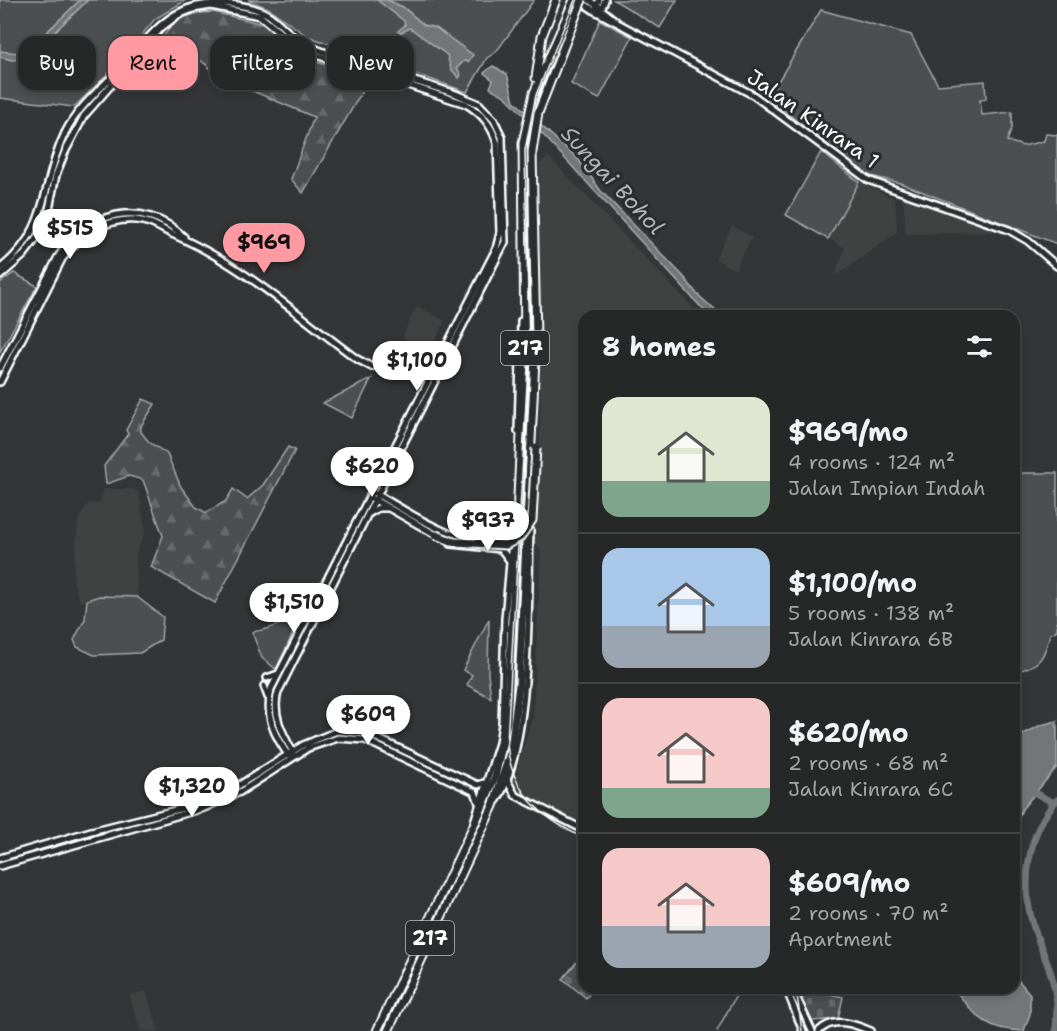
<!DOCTYPE html>
<meta charset="utf-8">
<style>
body{margin:0;font-family:"Shantell Sans",sans-serif;background:#323434;color:#f1f3f6;height:100vh;display:flex;flex-direction:column;font-size:22px;white-space:nowrap}
*{box-sizing:border-box;margin:0}
p{font-size:20px;color:#a4a6a8}
.icon{flex:none;width:33px;height:33px;fill:none;stroke:currentColor;stroke-width:2;stroke-linecap:round;stroke-linejoin:round}
.map{position:relative;flex:1;overflow:hidden}
.details{position:absolute;left:578px;top:310px;width:442px;height:684px;display:flex;flex-direction:column;background:#262828;border-radius:18px;box-shadow:0 3px 9px #0003,0 0 0 2px #424445}
.details>*{flex:none}
.hud{position:absolute;left:18px;top:36px;width:470px;height:54px;display:flex;gap:12px}
.price{position:absolute;translate:-50% -51px;padding:0 14px;border-radius:21px;background:#fff;color:#222;font-size:20px;line-height:39px;filter:drop-shadow(0 2px 3px #0008)}
.price::after{content:'';position:absolute;left:50%;top:36px;width:18px;height:14px;margin-left:-9px;background:inherit;clip-path:polygon(0 0,100% 0,50% 100%)}
.price.selected{background:#ff9aa2;color:#111}
ul{padding:0;list-style:none}
li{display:flex;align-items:center;gap:18px;height:150px;padding:0 24px}
li+li{border-top:2px solid #424445}
li span{display:grid;place-items:center;flex:none;width:168px;height:120px;border-radius:18px;color:#555}
li>.icon{margin-inline-start:auto}
span .icon{width:72px;height:72px;fill:#fffc;stroke-width:1}
li b{font-size:26px}
h2{display:flex;justify-content:space-between;align-items:center;height:72px;padding:0 24px;font-size:26px}
.pill{padding:0 21px;border-radius:18px;background:#262828;box-shadow:0 3px 9px #0003,0 0 0 2px #424445;font-size:21px;line-height:54px}
.pill.selected{background:#ff9aa2;color:#111}
.map>svg:first-child{display:block}
.built{fill:#404243}
.green{fill:#4c4f50;stroke:#a6a7a8;stroke-width:1.5}
.forest{fill:url(#forest-firs);stroke:#a6a7a8;stroke-width:1.5}
.cemetery{fill:url(#cemetery-stones);stroke:#a6a7a8;stroke-width:1.5}
.water{fill:#737576;stroke:#abacad;stroke-width:1.5}
.lines{fill:none;stroke-linecap:round;stroke-linejoin:round}
.stream{stroke:#abacad;stroke-width:1.5}
.river{stroke:#737576;stroke-width:7}
.tertiary-casing{stroke:#fff;stroke-width:10}
.secondary-casing{stroke:#fff;stroke-width:10}
.trunk-casing{stroke:#fff;stroke-width:11}
.tertiary{stroke:#2a2d2e;stroke-width:5}
.secondary{stroke:#2a2d2e;stroke-width:5}
.trunk{stroke:#2a2d2e;stroke-width:7}
.tram{stroke:#fff;stroke-width:1.5}
.trunk-bridge-casing{stroke:#fff;stroke-width:11;stroke-linecap:butt}
.trunk-bridge{stroke:#2a2d2e;stroke-width:7}
.labels{text-anchor:middle;stroke-width:6;stroke-linejoin:round;paint-order:stroke}
.shield{fill:#2a2d2e;stroke:#bfc0c0;stroke-width:1.5}
.shield-label{font-size:20px;font-weight:bold;fill:#fff}
.street-label{font-size:21px;fill:#fff;stroke:#2a2d2e}
.water-label{font-size:22px;font-style:italic;fill:#b2b3b4;stroke:#2a2d2e}
</style>
<div class="map">
<svg width="1057" height="1031" viewBox="0 0 1057 1031">
<defs>
<pattern id="forest-firs" width="22" height="20" patternUnits="userSpaceOnUse" patternTransform="scale(1.5)"><rect width="22" height="20" fill="#4c4f50"/><path d="M5 1l3.5 6h-7zM16 11l3.5 6h-7z" fill="#67696a"/></pattern>
<pattern id="cemetery-stones" width="16" height="16" patternUnits="userSpaceOnUse" patternTransform="scale(1.5)"><rect width="16" height="16" fill="#4c4f50"/><path d="M2 7V4a2 2 0 0 1 4 0v3zM10 15v-3a2 2 0 0 1 4 0v3z" fill="#67696a"/></pattern>
</defs>
<rect width="100%" height="100%" fill="#333536"/>
<filter id="ink" filterUnits="userSpaceOnUse"><feTurbulence type="fractalNoise" baseFrequency=".0167" numOctaves="2"/><feDisplacementMap in="SourceGraphic" scale="12" xChannelSelector="R" yChannelSelector="G"/><feConvolveMatrix kernelMatrix="1 2 1 2 8 2 1 2 1" color-interpolation-filters="sRGB"/></filter>
<g filter="url(#ink)">
<!-- built -->
<path class="built" d="M821 152 859 182 895 199 897 232 839 274 836 272 845 248 786 215Z
M548 156 701 316H584L583 832 514 798 518 766 533 716 541 552 534 539 539 478 541 374 539 171 540 164Z
M903 196 992 226 993 232 906 234Z
M732 226 752 237 735 270 715 259Z
M417 306 445 321 430 351 423 352 405 340 403 335Z
M104 489H134L139 493 145 531 136 554 137 596 163 617 161 640 140 653 94 655 77 647 74 640 85 619 87 600 80 602 73 582 78 521 88 504H99Z
M146 991 159 1031H141L129 995Z"/>
<!-- green -->
<path class="green" d="M0 0H186L155 19 114 68 74 107 0 98Z
M248 0H534L496 52 487 58 467 92 307 36 268 8Z
M614 0H677L660 28Z
M821 10 911 35 938 85 985 81 986 99 980 100 982 115 1012 112V128L1007 141 1023 146 1044 141 1046 134 1057 135V244L900 183 867 175 768 98Z
M600 20 632 37 599 99 571 84Z
M821 152 859 182 828 239 786 215Z
M14 273 37 286 0 352V283Z
M371 379 352 418 323 403Z
M1014 446H1017L1020 473H1057V630L1050 634C1044 659 1040 666 1014 672Z
M99 596 137 597 163 617 161 640 140 653 94 655 77 647 74 640 85 619 87 600Z
M305 608 276 669 262 658 252 632C273 629 288 622 305 608Z
M489 619 488 674 491 698 467 685 472 675 463 670Z"/>
<!-- forest -->
<path class="forest" d="M213 12 263 24 290 50 304 59 371 76 303 193 291 179 314 117 222 78 181 44 151 91 132 74C138 68 146 61 151 54 172 25 174 14 213 12Z
M143 399 155 404 141 426V432L149 442 167 454 181 487 196 507 206 513 226 501 233 489 247 499 263 485 288 447 295 450 215 603 151 567 163 536 143 480 129 476 106 484 104 466 128 434 126 430Z"/>
<!-- cemetery -->
<path class="cemetery" d="M583 954 584 988 593 989 586 998 563 979Z
M817 991 843 997 838 1019 811 1021 802 1002 803 996Z"/>
<!-- water -->
<path class="water" d="M80 0H88L27 58 12 60 0 57V51L19 53 28 50Z
M377 0H387L403 7 424 25 436 28 473 55 468 62 464 61 457 68 461 75 459 78 451 69 447 55 410 28 400 33 398 31 405 25 404 21Z
M493 66 507 74 514 101 578 159 601 191 684 277 697 294 722 316H709L548 140 505 96 490 88 493 80 484 73Z
M1057 721V767L1022 809 1014 829V739L1041 725Z
M1014 975 1030 994V1014L1024 1031C986 1031 976 1016 954 989L1014 988Z"/>
<g class="lines">
<!-- stream -->
<path class="stream" d="M717 1031 740 988"/>
<!-- river -->
<path class="river" d="M1014 785 1024 787 1054 803
M1057 800C1027 833 1020 885 1034 928 1043 956 1054 973 1057 1003
M1056 1031 1057 1004"/>
<!-- tertiary casing -->
<g class="tertiary-casing">
<path id="tertiary" d="M599 0 595 11 753 95 868 180 1009 230 1028 241 1057 266
M597 6 616 21
M601 10 605 0
M0 269C52 227 39 187 65 133 80 103 106 85 127 61 160 25 176 0 231 4 244 6 259 8 270 16 284 26 293 40 309 46 356 66 408 78 456 94L479 104 494 120 502 137 505 242 278 692C271 715 284 736 295 756
M0 276 24 255 39 235 47 219 56 175 65 152 84 116 161 28 178 15 193 9 211 6 260 16 301 50 466 104C482 114 491 124 497 143L500 233 496 249 271 689C265 718 274 736 291 759
M0 368 58 257C86 212 143 197 184 237
M0 382 62 259C80 235 106 218 136 220 151 221 161 229 174 235 242 264 297 315 357 359L372 367
M518 431 521 321
M376 494C411 513 473 559 513 535
M373 499 438 536
M370 513 378 508H388
M451 544 501 549 510 561
M267 678 278 674
M264 686 268 697
M507 780 515 795 584 830
M497 800C532 748 528 596 530 530L528 525
M474 822 499 743 502 724 505 619 512 540
M0 858 91 831 196 805 233 789 303 745 337 731 368 734 478 785 487 782
M0 866 204 808 240 792 308 748 338 738 365 740 475 792 479 803
M786 988 803 1031
M792 988 812 1031
M819 1031C834 1016 854 1024 871 1031"/>
</g>
<!-- secondary casing -->
<g class="secondary-casing">
<path id="secondary" d="M578 0 595 11
M589 0 597 6"/>
</g>
<!-- trunk casing -->
<g class="trunk-casing">
<path id="trunk" d="M536 78 542 36 556 0
M377 1031 481 810 495 777 507 722 525 353 523 143 534 93 574 0
M388 1031 493 806 511 750 519 685 536 339 532 152 538 113 576 15"/>
</g>
<!-- tertiary -->
<use href="#tertiary" class="tertiary"/>
<!-- secondary -->
<use href="#secondary" class="secondary"/>
<!-- trunk -->
<use href="#trunk" class="trunk"/>
<!-- tram -->
<path class="tram" d="M575 0 536 95 525 150 529 349 507 742C510 792 541 818 584 838
M796 988 802 1031"/>
<!-- trunk-bridge casing -->
<g class="trunk-bridge-casing">
<path id="trunk-bridge" d="M576 15 582 0
M436 535 454 542 506 545 520 537 532 520 536 448"/>
</g>
<!-- trunk-bridge -->
<use href="#trunk-bridge" class="trunk-bridge"/>
</g>
</g>
<g class="labels">
<!-- shield labels -->
<g class="shield">
<rect x="501" y="331" width="48" height="34" rx="4.5"/>
<rect x="406" y="921" width="48" height="34" rx="4.5"/>
</g>
<g class="shield-label">
<text x="525" y="355">217</text>
<text x="430" y="945">217</text>
</g>
<!-- street labels -->
<g class="street-label">
<text transform="translate(813 119) rotate(35)" y="7">Jalan Kinrara 1</text>
</g>
<!-- water labels -->
<g class="water-label">
<text transform="translate(613 180) rotate(47)" y="8">Sungai Bohol</text>
</g>
</g>
</svg>
<b class="price" style="left:70px;top:260px">$515</b>
<b class="price selected" style="left:264px;top:274px">$969</b>
<b class="price" style="left:417px;top:392px">$1,100</b>
<b class="price" style="left:372px;top:498px">$620</b>
<b class="price" style="left:488px;top:552px">$937</b>
<b class="price" style="left:294px;top:634px">$1,510</b>
<b class="price" style="left:368px;top:746px">$609</b>
<b class="price" style="left:192px;top:818px">$1,320</b>
<div class="hud">
<a class="pill">Buy</a>
<a class="pill selected">Rent</a>
<a class="pill">Filters</a>
<a class="pill">New</a>
</div>
<section class="details">
<h2>8 homes<svg class="icon" aria-label="filters" viewBox="0 0 24 24"><path d="M4 7h16M4 17h16"/><circle cx="9" cy="7" r="2"/><circle cx="15" cy="17" r="2"/></svg></h2>
<ul>
<li><span style="background:linear-gradient(#dfe7d0 70%,#7fa58c 0)"><svg class="icon" aria-label="home" viewBox="0 0 24 24"><path d="M3 11l9-7 9 7M6 9v11h12V9"/></svg></span><div><b>$969/mo</b><p>4 rooms · 124 m²</p><p>Jalan Impian Indah</p></div></li>
<li><span style="background:linear-gradient(#a9c7e8 65%,#9aa5b1 0)"><svg class="icon" aria-label="home" viewBox="0 0 24 24"><path d="M3 11l9-7 9 7M6 9v11h12V9"/></svg></span><div><b>$1,100/mo</b><p>5 rooms · 138 m²</p><p>Jalan Kinrara 6B</p></div></li>
<li><span style="background:linear-gradient(#f6c9c9 75%,#7fa58c 0)"><svg class="icon" aria-label="home" viewBox="0 0 24 24"><path d="M3 11l9-7 9 7M6 9v11h12V9"/></svg></span><div><b>$620/mo</b><p>2 rooms · 68 m²</p><p>Jalan Kinrara 6C</p></div></li>
<li><span style="background:linear-gradient(#f6c9c9 65%,#9aa5b1 0)"><svg class="icon" aria-label="home" viewBox="0 0 24 24"><path d="M3 11l9-7 9 7M6 9v11h12V9"/></svg></span><div><b>$609/mo</b><p>2 rooms · 70 m²</p><p>Apartment</p></div></li>
</ul>
</section>
</div>
